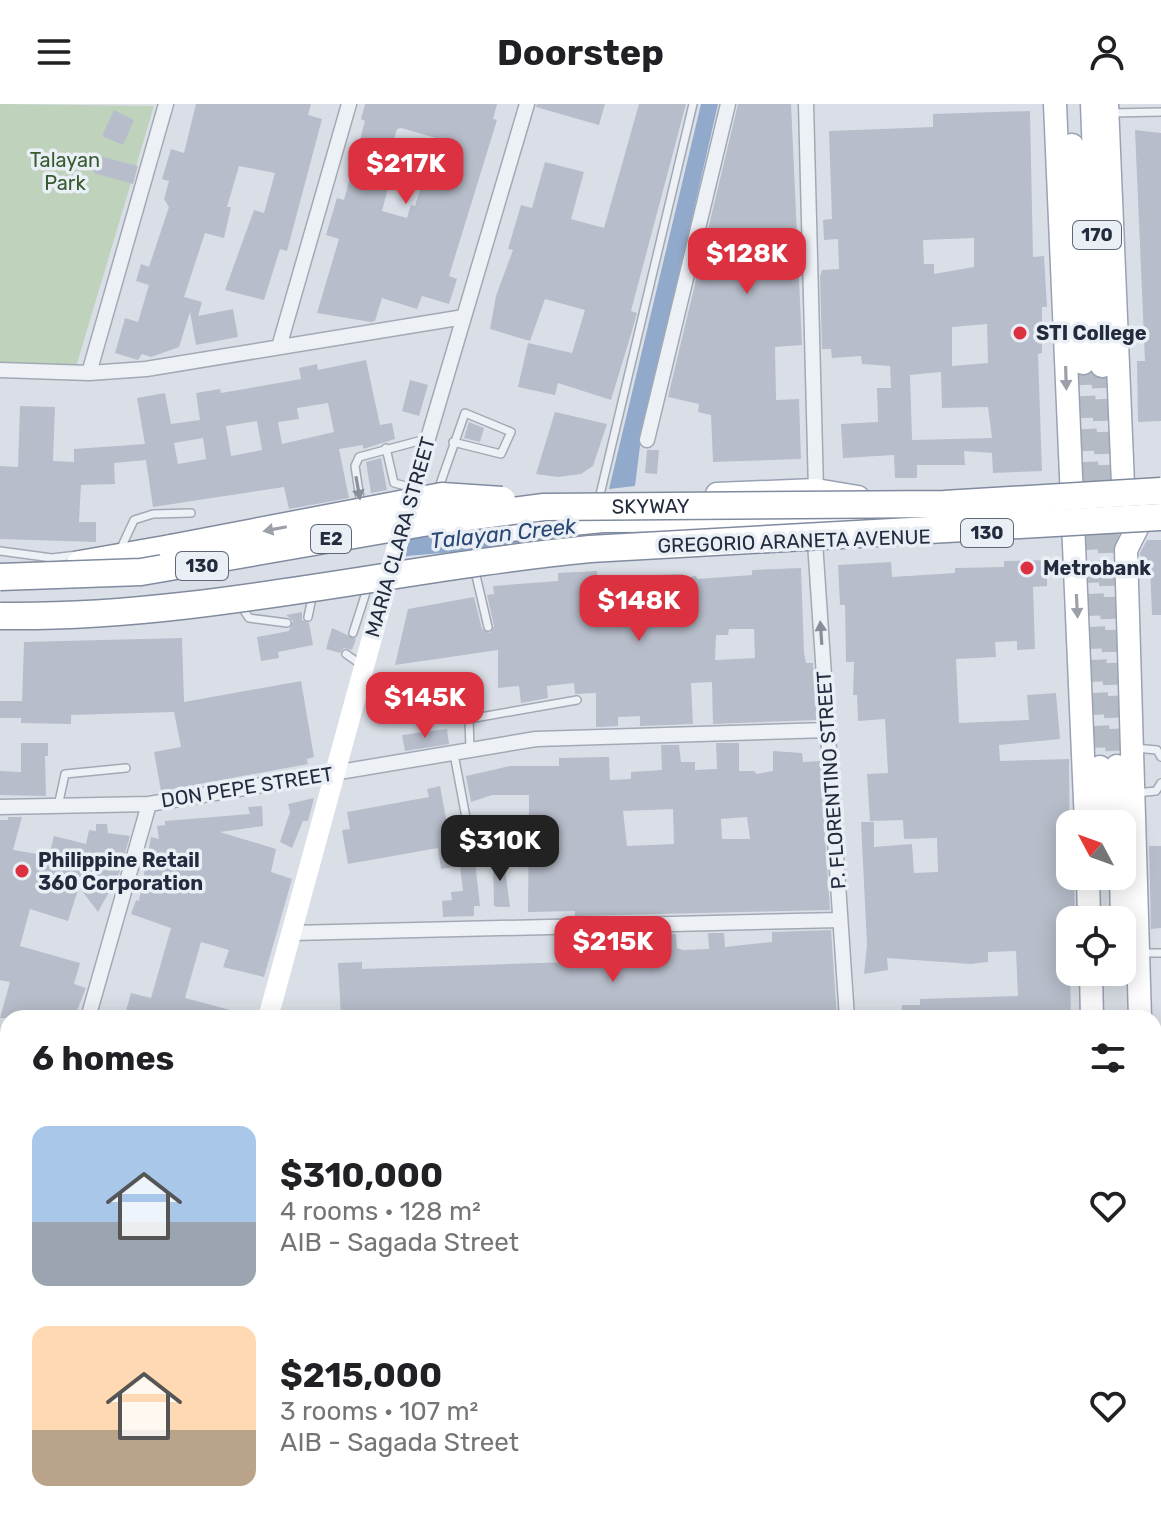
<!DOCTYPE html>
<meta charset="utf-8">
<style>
body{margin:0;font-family:Rubik,sans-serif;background:#f6f6f6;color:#202124;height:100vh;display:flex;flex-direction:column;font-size:30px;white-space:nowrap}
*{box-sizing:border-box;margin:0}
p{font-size:26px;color:#757577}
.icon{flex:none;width:44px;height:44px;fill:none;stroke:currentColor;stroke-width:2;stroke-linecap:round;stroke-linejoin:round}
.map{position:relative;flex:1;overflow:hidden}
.sheet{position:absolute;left:0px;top:906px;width:1162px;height:512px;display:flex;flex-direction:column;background:#fff;border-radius:24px 24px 0 0;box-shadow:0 4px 20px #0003}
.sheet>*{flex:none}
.needle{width:52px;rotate:311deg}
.tools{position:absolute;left:1056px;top:706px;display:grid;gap:16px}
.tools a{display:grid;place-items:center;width:80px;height:80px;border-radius:16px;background:#fff;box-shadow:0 4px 20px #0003;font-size:40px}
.price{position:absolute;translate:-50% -68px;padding:0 18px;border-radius:16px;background:#db3141;color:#fff;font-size:26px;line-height:52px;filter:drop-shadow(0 2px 4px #0008)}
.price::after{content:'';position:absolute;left:50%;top:48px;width:24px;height:18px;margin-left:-12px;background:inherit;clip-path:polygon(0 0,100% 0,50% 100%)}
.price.current{background:#222;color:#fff}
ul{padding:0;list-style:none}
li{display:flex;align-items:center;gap:24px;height:200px;padding:0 32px}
li span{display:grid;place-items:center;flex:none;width:224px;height:160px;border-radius:16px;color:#555}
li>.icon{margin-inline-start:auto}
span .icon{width:96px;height:96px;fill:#fffc;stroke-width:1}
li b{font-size:34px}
h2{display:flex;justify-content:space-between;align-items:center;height:96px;padding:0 32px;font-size:34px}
header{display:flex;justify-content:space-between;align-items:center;height:104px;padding:0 32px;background:#fff;font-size:36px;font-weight:700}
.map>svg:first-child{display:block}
.built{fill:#ccd1dc}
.green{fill:#bfd2bb}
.water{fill:#91aacb}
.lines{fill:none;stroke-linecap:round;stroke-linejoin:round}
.river{stroke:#91aacb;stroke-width:24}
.building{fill:#b7bdca;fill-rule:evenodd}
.primary-tunnel{stroke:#b5bbc5;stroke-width:22;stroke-dasharray:22 11;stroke-linecap:butt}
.lane-casing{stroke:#a3a9b4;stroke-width:10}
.street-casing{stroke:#a3a9b4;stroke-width:17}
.primary-casing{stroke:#99a2b4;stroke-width:25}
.highway-casing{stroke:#818b9f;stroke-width:29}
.lane{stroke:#edf0f5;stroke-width:7}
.street{stroke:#edf0f5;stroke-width:14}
.secondary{stroke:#fff;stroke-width:20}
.primary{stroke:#fff;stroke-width:22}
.highway{stroke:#fff;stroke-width:26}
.highway-bridge-casing{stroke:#818b9f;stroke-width:29;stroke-linecap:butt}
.highway-bridge{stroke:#fff;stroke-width:26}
.oneway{fill:#9ca0a8}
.oneway2{fill:#888e9a}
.poi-dot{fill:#db3141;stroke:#eaeef5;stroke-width:3}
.labels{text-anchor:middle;stroke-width:7;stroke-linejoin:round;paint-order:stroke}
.shield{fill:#eaeef5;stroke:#5f6675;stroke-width:2}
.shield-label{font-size:18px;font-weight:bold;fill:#232c3e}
.park-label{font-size:20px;fill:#355b2f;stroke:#eaeef5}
.poi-label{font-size:20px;font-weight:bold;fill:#232c3e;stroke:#eaeef5;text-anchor:start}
.street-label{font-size:20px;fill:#232c3e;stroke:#eaeef5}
.water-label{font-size:22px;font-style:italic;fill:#2a4875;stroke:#eaeef5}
</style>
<header><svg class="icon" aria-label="menu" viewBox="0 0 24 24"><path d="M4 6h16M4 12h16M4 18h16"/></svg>Doorstep<svg class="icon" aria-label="person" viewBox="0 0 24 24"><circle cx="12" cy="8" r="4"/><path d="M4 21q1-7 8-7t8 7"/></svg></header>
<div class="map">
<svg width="1161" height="1418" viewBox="0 0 1161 1418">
<rect width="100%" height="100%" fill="#dadfe7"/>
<!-- built -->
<path class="built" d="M642 1410H1100V1418H642Z"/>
<!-- green -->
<path class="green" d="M0 0 154 2 75 266 0 262Z"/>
<!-- water -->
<path class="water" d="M701 0H718L640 342 635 382 609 385Z"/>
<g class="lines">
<!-- river -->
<path class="river" d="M406 440 524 430"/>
</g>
<!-- building -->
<path class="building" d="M196 0H311L308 11 322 15 287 147 280 145 264 196 225 186 254 106 264 109 275 69 239 62 227 103H231L224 134 205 129 184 193 202 198 198 212 233 205 238 233 196 241 190 208 179 243 151 253 142 250 138 256 115 249 125 214 138 218 149 181 136 177 141 160 149 163 169 103 164 95 169 77 162 75 171 45 184 49Z
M365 0H497L493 15 497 16 449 172 457 175 449 200 422 192 417 205 382 194 375 217 371 218 317 209 339 135 326 131 337 94 344 96 365 17 361 15ZM401 24 436 34 415 102 411 101 407 114 382 107 391 72 384 70 397 25Z
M605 0 599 21 536 3 537 0Z
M639 0H686L631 207 637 209 632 227 611 296 558 279 555 291 518 283 528 239 572 249 585 206 545 195 530 237 490 225 496 192 513 146 508 145 521 101 532 104 545 58 584 68 571 115 604 124Z
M738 0H791L802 241 775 243 776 296 799 295 801 355 713 358 711 311 698 308 699 300 668 293Z
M114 6 134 16 123 41 102 32Z
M1030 7 1033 153 1044 152 1047 203H1042V249L1038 250 1042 367 993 369 992 349 964 347 965 361H917V374H895L894 351 843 354 841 320 878 318 877 284H891L890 262 862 260 861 252 832 254 831 245H822L820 173 822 166 839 165 838 135 824 136 823 116 832 115 829 27 933 23V10ZM974 134V163L934 170V160H924L923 136ZM987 220 988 259 952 262V223ZM941 268 942 304 988 303 992 334 912 336 910 271Z
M1135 26 1161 29V317L1138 318 1137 257H1145Z
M99 52 138 62 133 80 94 69Z
M366 256 380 321 392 319 395 335 363 345V341L339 345 349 394 289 405 284 383 153 403 146 356 114 359 115 380 81 381 79 418H96V438L0 435V362L18 363 20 302 55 303 53 357 74 358V345L145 340 137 294 165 289 171 320 200 316 196 289 220 285 221 289 301 275 299 264 317 260 318 266ZM328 299 334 328 282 340 278 318 299 315 297 304ZM257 317 262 346 231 352 226 322ZM203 334 206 355 178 360 174 339Z
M410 276 428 281 419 312 402 307Z
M555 308 607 320 593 362 581 370 558 373 536 370Z
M469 318 484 324 480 338 464 334Z
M647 346H659L657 370 645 369Z
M381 354 387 386 371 389 366 358Z
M1147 436H1161V511H1152L1150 463 1141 464 1140 449Z
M1047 456V482L1033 483 1035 545 1017 546V537L995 538 996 553 956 555 959 619 1029 616 1027 591 1056 589 1060 635 999 641 1000 657 1069 655 1070 772H1074L1075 816H1070L1069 824 1071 914H901L902 901H920V895L1018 892 1016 847 988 848V858L971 860 887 854 888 866 864 870 867 841 861 718H874V743L912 740 914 769 938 768 937 734 904 735 903 716 870 717 867 670 888 669 885 615 858 617 857 591H853L854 558H846L845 501H840L838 461 891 458 892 473 955 469V464L1004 463V457Z
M801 464 804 548 806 559H813L817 616 713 620 712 578 691 579 693 620 640 622V612L618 613V622L596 623V589L575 590 574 579 547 582 548 594 521 599 519 582 498 584V546L395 561 408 505 474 493 482 525 490 529 494 522 487 491 494 490 493 482 558 477V469L597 467V473L683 470V474L696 472 697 475 752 471V466ZM729 525H754L755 554 715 556 716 531H728Z
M302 508V516L309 519 313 541 278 548 279 554 261 557 257 533 289 527 293 517 286 511Z
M332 524 356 535 352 546 344 544 340 549 326 545Z
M182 534 184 598 301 577 314 653 307 655 308 660 161 687 154 648 181 643 174 608 71 611V620L21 619V614H0V597H22L24 538Z
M447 625 449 640 405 647 402 631Z
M21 639H48V652H45L46 692 0 691V667L21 668Z
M716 639H739V667H754L757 670 773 667V647L802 649 803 658 820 657 830 806 575 812V807L528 808 529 691H492L471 698 466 672 510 662H559V654L604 653H609L610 676 631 675V668L662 666 661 641H679L681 658H695V666L717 665ZM673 705 674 740 627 742 623 707ZM747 713 750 735H722L721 715Z
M440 682 451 742 473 740 480 802H474V812L443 813 442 797 452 796 451 788 463 787 460 762 441 765 438 744 348 760 342 726 350 725 347 708 429 693 427 685Z
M314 694 308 717H303L292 744 280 738 290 708 288 700Z
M262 702 263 722 220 728 276 745 271 768 292 775 264 873 223 863 229 846 201 838 185 894 249 911V914H124L131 889 151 894 171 824 131 810 136 796 139 797 151 733 159 735 157 722 165 721V717L250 710 248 703Z
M8 713H22L13 746 49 752 54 732 86 740 89 726 96 727V720H107L108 729 130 732 119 770 98 808 79 783 68 817 30 805 20 842 80 859 74 880 86 884 74 914H0L10 878 0 876V716H8Z
M1149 742H1161V824L1151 825Z
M503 751 510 803H498L494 802 493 752Z
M831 826 837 914H341L338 859 362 858V865L570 858 576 856V851L598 850V844L659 842 662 830H676L677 844 683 846 709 845 708 829H724L725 843 772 838V828Z"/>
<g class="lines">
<!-- primary-tunnel -->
<path class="primary-tunnel" d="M1083 259 1100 663
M1102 262 1117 662"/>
<!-- lane casing -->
<g class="lane-casing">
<path id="lane" d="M1111 9 1161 8
M386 344 394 379 414 384
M438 386 465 309 511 328 501 350 453 338
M598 399 693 0
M361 401 355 362 359 353 426 335
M121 444 134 416 153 410 191 409
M0 447 52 454 77 451
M474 463 488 523
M241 502 249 514 287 519
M308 513 313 489
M353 529 368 482
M346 550 363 562
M1135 644 1157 646 1161 653
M470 645 469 615 577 596
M454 650 467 719
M1136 689 1156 687 1161 679
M58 702 65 670 126 664
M1140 849H1161
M1154 1226 1161 1225
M1154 1237H1161
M300 1410 301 1418"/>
</g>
<!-- street casing -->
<g class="street-casing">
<path id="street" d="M806 0 816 386
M279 243 349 0
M0 266 89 269 146 265 464 213
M89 269 166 0
M647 336 728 0
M408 402 527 0
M815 438 847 914
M0 703 149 700 536 635 828 626
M293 829 840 816
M88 914 149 700
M1154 1074H1161
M0 1222 8 1194
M635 1410V1418"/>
</g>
<!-- primary casing -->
<g class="primary-casing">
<path id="primary" d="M1055 0 1086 720
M1092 0 1102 262
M1107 0 1123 380
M1072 41 1083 259
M717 390 816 386 858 393
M1139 420 1126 446 1140 914
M1117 662 1119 720
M1100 663 1102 720
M1088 772 1089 816
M1121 772 1122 817
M1091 868 1092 914
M1114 1410 1115 1418
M1147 1410V1418"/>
</g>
<!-- highway casing -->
<g class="highway-casing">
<path id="highway" d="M500 425 603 415 827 414 862 403
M80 460 171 444"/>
</g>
<!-- lane -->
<use href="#lane" class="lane"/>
<!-- street -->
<use href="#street" class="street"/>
<!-- secondary -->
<path class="secondary" d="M268 914 402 424
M0 965 8 967
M360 1410V1418
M120 1418 123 1410"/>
<!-- primary -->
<use href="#primary" class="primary"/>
<!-- highway -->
<use href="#highway" class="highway"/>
<!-- highway-bridge casing -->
<g class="highway-bridge-casing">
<g id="highway-bridge">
<path d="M171 444 442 392 502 396"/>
<path id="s1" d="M0 473 141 468 429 418 544 403 944 400 1161 387"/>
<path d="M0 512C198 515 393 464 590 445L1161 413"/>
</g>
</g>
<!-- highway-bridge -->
<use href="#highway-bridge" class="highway-bridge"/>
</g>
<!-- one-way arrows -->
<defs><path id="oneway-solid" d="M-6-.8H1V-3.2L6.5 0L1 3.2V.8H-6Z" transform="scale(2)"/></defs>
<g class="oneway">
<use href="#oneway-solid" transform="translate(1066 274) rotate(88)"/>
<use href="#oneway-solid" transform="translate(275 425) rotate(169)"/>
<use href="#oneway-solid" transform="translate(1077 502) rotate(87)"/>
</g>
<g class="oneway2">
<use href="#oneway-solid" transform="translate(358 384) rotate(80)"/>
<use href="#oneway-solid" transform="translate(821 529) rotate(-94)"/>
</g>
<!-- markers -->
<g class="poi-dot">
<circle cx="1020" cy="229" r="8"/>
<circle cx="1027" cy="464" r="8"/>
<circle cx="22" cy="767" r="8"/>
</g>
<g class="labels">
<!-- shield labels -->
<g class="shield">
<rect x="1073" y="117" width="48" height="28" rx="6"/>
<rect x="961" y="415" width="52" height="28" rx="6"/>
<rect x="311" y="421" width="40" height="28" rx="6"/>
<rect x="176" y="448" width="52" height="28" rx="6"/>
</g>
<g class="shield-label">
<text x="1097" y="137">170</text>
<text x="987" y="435">130</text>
<text x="331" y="441">E2</text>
<text x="202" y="468">130</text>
</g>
<!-- park labels -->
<g class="park-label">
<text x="65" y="63">Talayan<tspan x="65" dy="23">Park</tspan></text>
</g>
<!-- poi labels -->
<g class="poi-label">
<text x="1036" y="236">STI College</text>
<text x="1043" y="471">Metrobank</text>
<text x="38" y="763">Philippine Retail<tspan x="38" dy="23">360 Corporation</tspan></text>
</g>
<!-- street labels -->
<g class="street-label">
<text dy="7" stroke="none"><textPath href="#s1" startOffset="656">SKYWAY</textPath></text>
<text transform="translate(400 433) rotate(-74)" y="7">MARIA CLARA STREET</text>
<text transform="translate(794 437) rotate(-2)" y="7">GREGORIO ARANETA AVENUE</text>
<text transform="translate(831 676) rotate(-94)" y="7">P. FLORENTINO STREET</text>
<text transform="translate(247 683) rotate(-9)" y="7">DON PEPE STREET</text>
</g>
<!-- water labels -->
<g class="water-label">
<text transform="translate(503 429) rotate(-6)" y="8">Talayan Creek</text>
</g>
</g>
</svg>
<div class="tools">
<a><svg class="needle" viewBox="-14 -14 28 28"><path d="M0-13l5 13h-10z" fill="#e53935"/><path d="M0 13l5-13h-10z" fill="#757577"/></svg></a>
<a><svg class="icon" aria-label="locate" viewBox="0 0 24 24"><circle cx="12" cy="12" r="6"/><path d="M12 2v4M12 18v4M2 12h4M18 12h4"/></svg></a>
</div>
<b class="price" style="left:406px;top:102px">$217K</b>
<b class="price" style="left:747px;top:192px">$128K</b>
<b class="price" style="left:639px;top:539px">$148K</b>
<b class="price" style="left:425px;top:636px">$145K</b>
<b class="price current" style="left:500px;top:779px">$310K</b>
<b class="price" style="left:613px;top:880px">$215K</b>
<section class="sheet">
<h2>6 homes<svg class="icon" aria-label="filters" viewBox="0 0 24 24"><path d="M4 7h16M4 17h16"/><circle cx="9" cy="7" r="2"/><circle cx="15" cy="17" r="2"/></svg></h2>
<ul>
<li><span style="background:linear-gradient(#a9c7e8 60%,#9aa5b1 0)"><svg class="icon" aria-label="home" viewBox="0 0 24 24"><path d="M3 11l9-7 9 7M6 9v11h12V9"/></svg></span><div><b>$310,000</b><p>4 rooms · 128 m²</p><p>AIB - Sagada Street</p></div><svg class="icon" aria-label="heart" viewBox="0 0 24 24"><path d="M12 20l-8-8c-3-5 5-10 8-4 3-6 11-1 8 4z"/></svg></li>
<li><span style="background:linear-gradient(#ffd9b3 65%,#b9a48a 0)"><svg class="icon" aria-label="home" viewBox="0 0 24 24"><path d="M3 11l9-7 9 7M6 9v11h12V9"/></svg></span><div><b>$215,000</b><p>3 rooms · 107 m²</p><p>AIB - Sagada Street</p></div><svg class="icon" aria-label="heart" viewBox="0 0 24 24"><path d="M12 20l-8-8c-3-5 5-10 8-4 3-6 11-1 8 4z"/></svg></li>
</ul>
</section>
</div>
